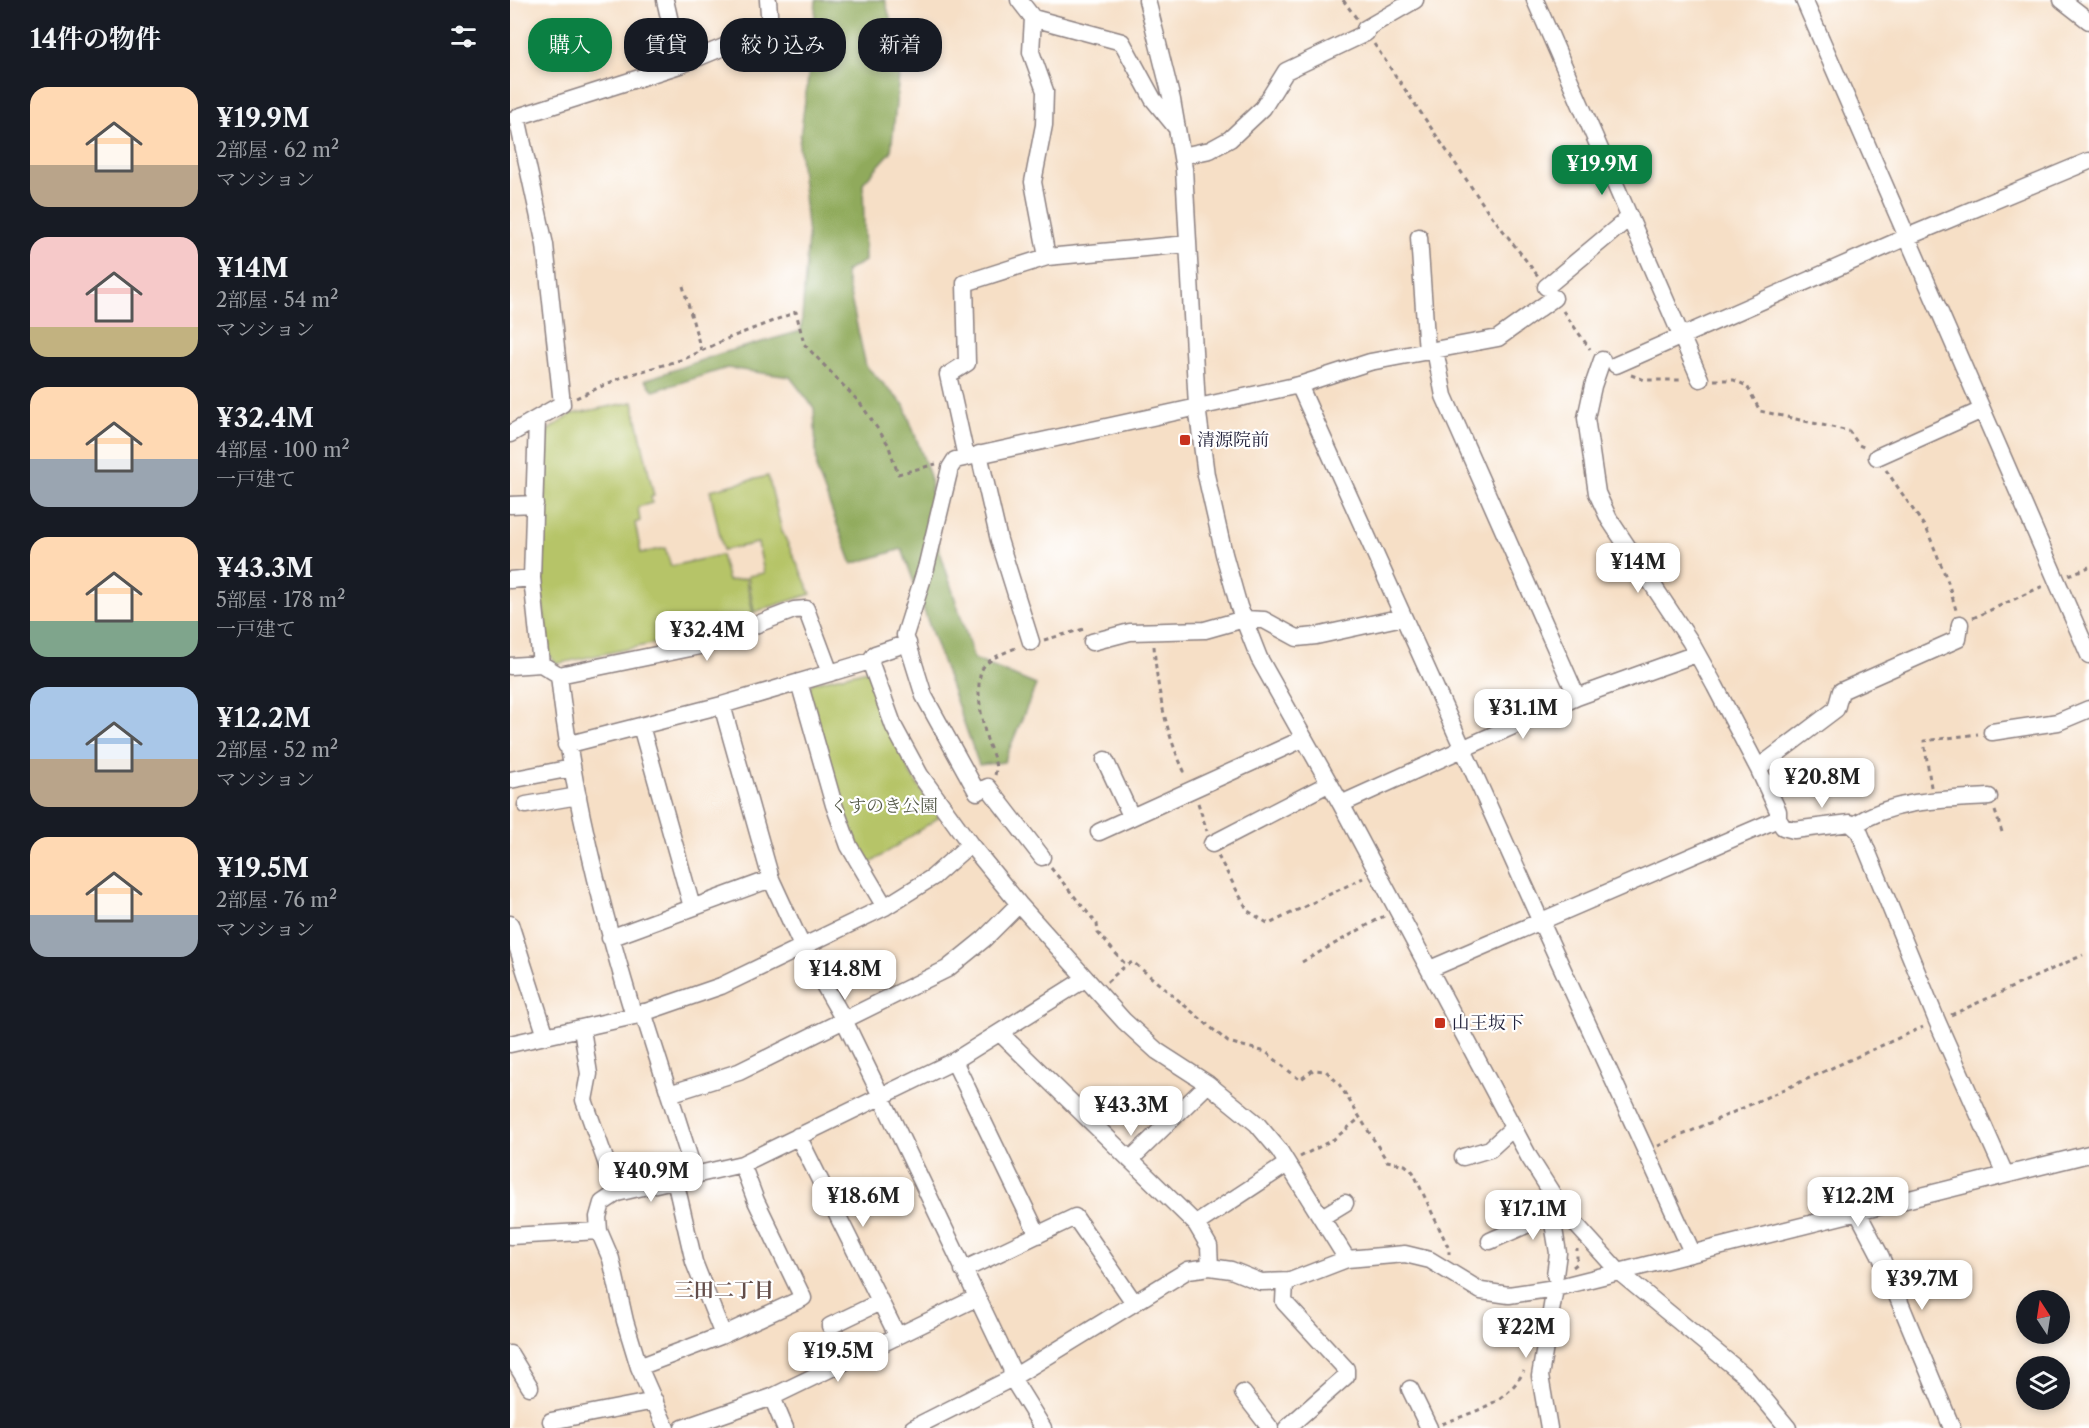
<!DOCTYPE html>
<html lang="ja">
<meta charset="utf-8">
<style>
body{margin:0;font-family:"Libre Caslon Text","Noto Serif JP",serif;background:#20242c;color:#f1f3f6;height:100vh;display:flex;flex-direction:column;font-size:22px;white-space:nowrap}
*{box-sizing:border-box;margin:0}
p{font-size:20px;color:#9ea1a6}
.icon{flex:none;width:33px;height:33px;fill:none;stroke:currentColor;stroke-width:2;stroke-linecap:round;stroke-linejoin:round}
.map{position:relative;flex:1;overflow:hidden}
.drawer{display:flex;flex-direction:column;background:#171b24;width:510px}
.drawer>*{flex:none}
.hud{position:absolute;left:18px;top:18px;width:570px;height:54px;display:flex;gap:12px}
.needle{width:39px;rotate:348deg}
.fabs{position:absolute;left:1506px;top:1290px;display:grid;gap:12px}
.fabs a{display:grid;place-items:center;width:54px;height:54px;border-radius:50%;background:#171b24;box-shadow:0 3px 9px #0003;font-size:30px}
.price{position:absolute;translate:-50% -51px;padding:0 14px;border-radius:12px;background:#fff;color:#222;font-size:20px;line-height:39px;filter:drop-shadow(0 2px 3px #0008)}
.price::after{content:'';position:absolute;left:50%;top:36px;width:18px;height:14px;margin-left:-9px;background:inherit;clip-path:polygon(0 0,100% 0,50% 100%)}
.price.on{background:#0b8043;color:#fff}
ul{padding:0;list-style:none}
li{display:flex;align-items:center;gap:18px;height:150px;padding:0 30px}
li span{display:grid;place-items:center;flex:none;width:168px;height:120px;border-radius:18px;color:#555}
li>.icon{margin-inline-start:auto}
span .icon{width:72px;height:72px;fill:#fffc;stroke-width:1}
li b{font-size:26px}
h2{display:flex;justify-content:space-between;align-items:center;height:72px;padding:0 30px;font-size:26px}
.tag{padding:0 21px;border-radius:24px;background:#171b24;box-shadow:0 3px 9px #0003;font-size:21px;line-height:54px}
.tag.on{background:#0b8043;color:#fff}
main{display:flex;flex:1;min-height:0}
.map>svg:first-child{display:block}
.green{fill:#b6c467;stroke:#6c7351;stroke-width:1.5}
.forest{fill:#90aa5c;stroke:#59664c;stroke-width:1.5}
.lines{fill:none;stroke-linecap:round;stroke-linejoin:round}
.minor-casing{stroke:#8c8080;stroke-width:19}
.path{stroke:#8c8080;stroke-width:3;stroke-dasharray:4.5 4.5;stroke-linecap:butt}
.minor{stroke:#fff;stroke-width:16}
.poi-dot{fill:#c8321e;stroke:#fff;stroke-width:2}
.labels{text-anchor:middle;stroke-width:4.5;stroke-linejoin:round;paint-order:stroke}
.poi-label{font-size:18px;fill:#22223b;stroke:#fff;text-anchor:start}
.park-label{font-size:18px;fill:#565b4a;stroke:#fff}
.neighbourhood-label{font-size:20px;font-weight:bold;fill:#634d49;stroke:#fff}
</style>
<main>
<section class="drawer">
<h2>14件の物件<svg class="icon" aria-label="filters" viewBox="0 0 24 24"><path d="M4 7h16M4 17h16"/><circle cx="9" cy="7" r="2"/><circle cx="15" cy="17" r="2"/></svg></h2>
<ul>
<li><span style="background:linear-gradient(#ffd9b3 65%,#b9a48a 0)"><svg class="icon" aria-label="home" viewBox="0 0 24 24"><path d="M3 11l9-7 9 7M6 9v11h12V9"/></svg></span><div><b>¥19.9M</b><p>2部屋 · 62 m²</p><p>マンション</p></div></li>
<li><span style="background:linear-gradient(#f6c9c9 75%,#c2b280 0)"><svg class="icon" aria-label="home" viewBox="0 0 24 24"><path d="M3 11l9-7 9 7M6 9v11h12V9"/></svg></span><div><b>¥14M</b><p>2部屋 · 54 m²</p><p>マンション</p></div></li>
<li><span style="background:linear-gradient(#ffd9b3 60%,#9aa5b1 0)"><svg class="icon" aria-label="home" viewBox="0 0 24 24"><path d="M3 11l9-7 9 7M6 9v11h12V9"/></svg></span><div><b>¥32.4M</b><p>4部屋 · 100 m²</p><p>一戸建て</p></div></li>
<li><span style="background:linear-gradient(#ffd9b3 70%,#7fa58c 0)"><svg class="icon" aria-label="home" viewBox="0 0 24 24"><path d="M3 11l9-7 9 7M6 9v11h12V9"/></svg></span><div><b>¥43.3M</b><p>5部屋 · 178 m²</p><p>一戸建て</p></div></li>
<li><span style="background:linear-gradient(#a9c7e8 60%,#b9a48a 0)"><svg class="icon" aria-label="home" viewBox="0 0 24 24"><path d="M3 11l9-7 9 7M6 9v11h12V9"/></svg></span><div><b>¥12.2M</b><p>2部屋 · 52 m²</p><p>マンション</p></div></li>
<li><span style="background:linear-gradient(#ffd9b3 65%,#9aa5b1 0)"><svg class="icon" aria-label="home" viewBox="0 0 24 24"><path d="M3 11l9-7 9 7M6 9v11h12V9"/></svg></span><div><b>¥19.5M</b><p>2部屋 · 76 m²</p><p>マンション</p></div></li>
</ul>
</section>
<div class="map">
<svg width="1579" height="1428" viewBox="0 0 1579 1428">
<rect width="100%" height="100%" fill="#fff"/>
<filter id="ink" filterUnits="userSpaceOnUse"><feTurbulence type="fractalNoise" baseFrequency=".0167" numOctaves="2"/><feDisplacementMap in="SourceGraphic" scale="12" xChannelSelector="R" yChannelSelector="G"/><feConvolveMatrix kernelMatrix="1 2 1 2 8 2 1 2 1" color-interpolation-filters="sRGB"/></filter>
<filter id="wash" filterUnits="userSpaceOnUse"><feTurbulence type="fractalNoise" baseFrequency=".008" numOctaves="4" result="noise"/><feDisplacementMap in="SourceGraphic" scale="24" xChannelSelector="R" yChannelSelector="G"/><feGaussianBlur stdDeviation="1.35" result="paint"/><feColorMatrix in="noise" values="0 0 0 0 0 0 0 0 0 0 0 0 0 0 0 0 0 1.4 0 .05"/><feComposite in="paint" operator="in"/></filter>
<g filter="url(#wash)">
<rect width="100%" height="100%" fill="#f6dfc6"/>
<!-- green -->
<path class="green" d="M123 402 144 496 141 497 142 503 128 507 130 521 125 523 131 553 155 548 161 566 211 555 218 581 236 578 243 614 165 639 46 664 39 654 32 597 37 431 62 414Z
M258 476 272 531 301 594 244 612 238 576 254 573 248 543 213 550 200 490Z
M358 670 400 773 429 817 358 865C329 810 316 749 299 689L302 683Z"/>
<!-- forest -->
<path class="forest" d="M306 0H375L391 56 381 152 353 183 355 261 335 272 356 366 394 405 420 476 424 532 464 659 526 685 494 762 469 765 392 549 342 564 307 471 304 408 280 377 217 368 144 391 135 380 209 354 291 331 298 236 289 145 303 41Z"/>
</g>
<g filter="url(#ink)">
<g class="lines">
<!-- minor casing -->
<g class="minor-casing">
<path id="minor" d="M155 0 170 65
M509 0 523 18 612 42 643 99 665 126
M637 0 662 100 674 169 687 406 696 475 714 554 729 607 749 658 831 804 1019 1157 1052 1209 1109 1272 1234 1375 1278 1428
M1025 0 1190 379
M1294 0 1579 655
M1552 0 1579 21
M523 18 521 52 535 91 534 125 523 182 537 257
M855 29 905 0
M672 156 700 150 720 139 753 108 776 71 856 33
M909 237 917 352
M1036 287 1120 217
M925 350 934 396 1067 697
M1092 360 1083 386 1076 418 1087 493 1099 519 1180 641 1205 686 1248 768 1268 811V819
M1106 365 1397 237 1579 161
M789 385 1031 922 1182 1252
M27 419 22 578 31 664
M0 434 52 404 35 245 7 117 170 65 260 28 258 0
M469 454 489 540 521 642
M456 457 438 375 457 363 455 283 537 257 678 244
M1367 457 1472 410
M0 505 25 504
M0 580 22 578
M582 642 620 632 695 630 734 619 754 620 787 638 806 636 893 617
M360 661 384 727 410 775 460 844 509 904 614 1021 647 1051 698 1084 747 1124 769 1150 837 1259
M0 666 31 664 49 675 190 646 284 610 296 609 320 673
M49 675C61 790 90 905 124 1016
M289 682 324 805 339 846 375 907
M212 705 261 879 292 946 334 1020 371 1096 501 1368 502 1378 533 1428
M131 726 182 907
M1482 732 1548 722 1579 709
M56 745 212 705 320 673 360 661 365 654 398 643
M595 760 621 816
M1248 768 1326 709 1331 691 1448 639 1450 624
M0 780 62 768
M831 804 1067 697 1186 654
M16 805 68 796
M1345 825C1383 799 1435 800 1479 797
M589 832 793 739
M702 844 818 784
M532 857 478 787 467 792 414 696 395 635 416 568 440 468 445 460 789 385 860 362 988 338 1044 298
M0 924 36 1036
M100 938 261 879
M920 969 1268 819 1273 827 1284 830 1340 823 1349 831 1427 1021 1495 1174
M133 1012 185 1175
M72 1029 79 1074 74 1100 107 1193
M490 1033 686 1224 699 1246 700 1267
M0 1044 124 1016 211 986 375 907 423 877 460 844
M444 1061 528 1235
M159 1094 229 1072 437 969 474 939 509 904
M288 1136 387 1335
M953 1157 980 1149 1004 1127
M620 1160 698 1084
M165 1180 184 1262 213 1335
M1347 1211 1371 1257 1442 1428
M812 1217 835 1203
M686 1224 777 1164
M0 1236 89 1231
M980 1241 1052 1209
M453 1270 565 1217 623 1301
M1045 1275 1048 1253 1043 1223 1046 1220
M775 1282 774 1302 836 1369V1376L777 1428
M320 1326 370 1302
M0 1354 20 1387
M129 1367 213 1335 293 1298 246 1201 232 1164
M900 1389 919 1428
M733 1393 760 1428
M262 1397 275 1428
M41 1421 145 1401
M156 1428 129 1367 115 1321 101 1259 89 1231 88 1217 92 1203 107 1193 232 1164 444 1061 575 979
M173 1428 262 1397 466 1298
M403 1428 502 1378 678 1270 700 1267 721 1270 751 1282 780 1281 837 1259 895 1254 920 1260 971 1291 999 1295 1045 1288 1579 1154
M1039 1428 1030 1376 1045 1288"/>
</g>
<!-- path -->
<path class="path" d="M833 0 847 19
M864 44 975 207 1028 276
M173 286 191 350
M1053 311 1080 349
M1121 375 1135 380H1173
M1204 380H1224L1237 386 1250 411 1339 431 1349 445 1356 448
M66 398 112 377 174 359 219 338 286 312 294 344 350 403 378 444 388 474 426 464
M1376 470 1417 530 1438 582 1446 610
M1559 575 1579 567
M1463 618 1533 586
M534 640 574 629
M644 646C647 690 656 735 676 775
M485 775C488 764 482 754 478 743 473 727 462 678 475 665 484 656 496 652 508 647
M1421 787 1414 741 1468 734
M688 803 697 831
M1485 811 1492 832
M708 856 738 911 759 924 853 878
M541 868 587 924 588 933 616 965 623 962 718 1042 756 1052 790 1080 803 1070 816 1071 829 1084 877 1161 895 1165 903 1172 939 1249V1254
M792 962 874 916
M597 982 616 965
M1441 1015 1573 955
M1148 1146 1413 1027
M790 1157 824 1139 850 1118
M1063 1267 1067 1264V1249
M932 1424C965 1411 996 1404 1014 1371"/>
<!-- minor -->
<use href="#minor" class="minor"/>
</g>
</g>
<!-- markers -->
<g class="poi-dot">
<rect x="669" y="434" width="12" height="12" rx="3"/>
<rect x="924" y="1017" width="12" height="12" rx="3"/>
</g>
<g class="labels">
<!-- poi labels -->
<g class="poi-label">
<text x="687" y="446">清源院前</text>
<text x="942" y="1029">山王坂下</text>
</g>
<!-- park labels -->
<g class="park-label">
<text x="374" y="812">くすのき公園</text>
</g>
<!-- neighbourhood labels -->
<g class="neighbourhood-label">
<text x="214" y="1297">三田二丁目</text>
</g>
</g>
</svg>
<div class="fabs">
<a><svg class="needle" viewBox="-14 -14 28 28"><path d="M0-13l5 13h-10z" fill="#e53935"/><path d="M0 13l5-13h-10z" fill="#9ea1a6"/></svg></a>
<a><svg class="icon" aria-label="layers" viewBox="0 0 24 24"><path d="M12 4l9 5-9 5-9-5zM3 14l9 5 9-5"/></svg></a>
</div>
<b class="price on" style="left:1092px;top:196px">¥19.9M</b>
<b class="price" style="left:1128px;top:594px">¥14M</b>
<b class="price" style="left:197px;top:662px">¥32.4M</b>
<b class="price" style="left:1013px;top:740px">¥31.1M</b>
<b class="price" style="left:1312px;top:809px">¥20.8M</b>
<b class="price" style="left:335px;top:1001px">¥14.8M</b>
<b class="price" style="left:621px;top:1137px">¥43.3M</b>
<b class="price" style="left:141px;top:1203px">¥40.9M</b>
<b class="price" style="left:353px;top:1228px">¥18.6M</b>
<b class="price" style="left:1348px;top:1228px">¥12.2M</b>
<b class="price" style="left:1023px;top:1241px">¥17.1M</b>
<b class="price" style="left:1412px;top:1311px">¥39.7M</b>
<b class="price" style="left:1016px;top:1359px">¥22M</b>
<b class="price" style="left:328px;top:1383px">¥19.5M</b>
<div class="hud">
<a class="tag on">購入</a>
<a class="tag">賃貸</a>
<a class="tag">絞り込み</a>
<a class="tag">新着</a>
</div>
</div>
</main>
